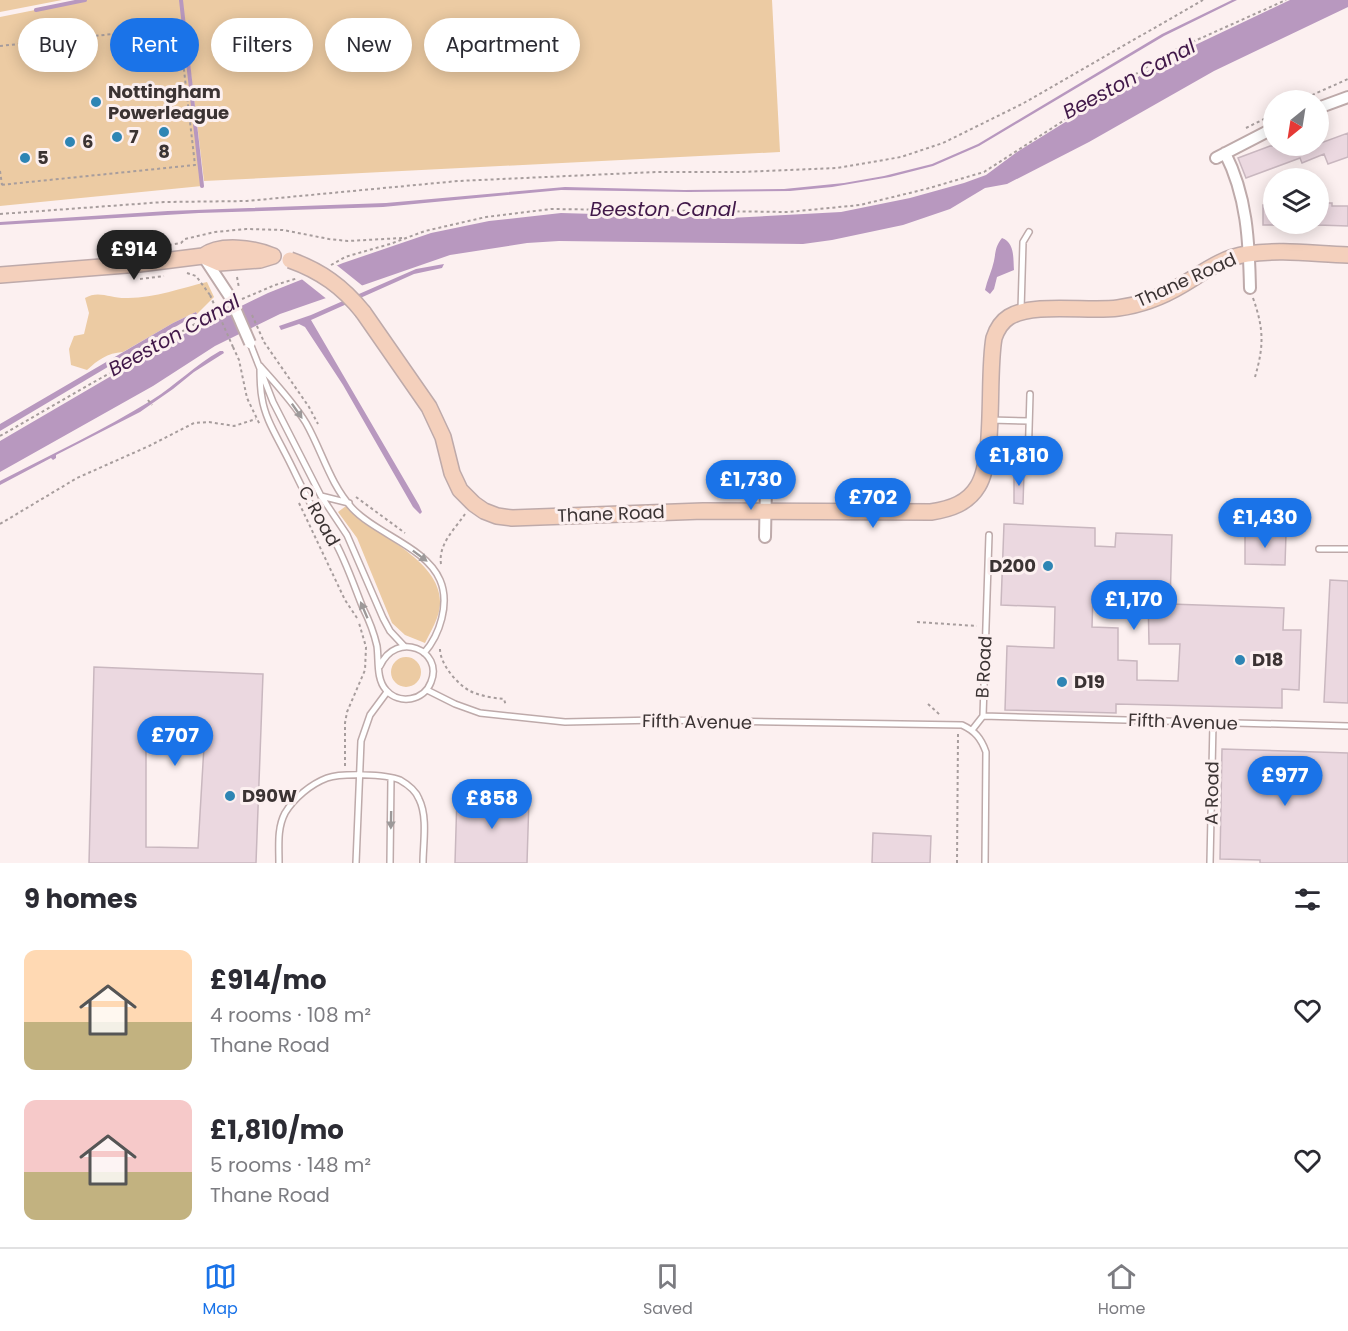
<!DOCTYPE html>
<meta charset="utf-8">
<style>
body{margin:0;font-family:Poppins,sans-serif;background:#f2f2f3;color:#2b2b33;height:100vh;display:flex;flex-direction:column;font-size:22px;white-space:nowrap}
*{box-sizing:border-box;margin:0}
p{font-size:20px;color:#7c7c81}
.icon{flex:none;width:33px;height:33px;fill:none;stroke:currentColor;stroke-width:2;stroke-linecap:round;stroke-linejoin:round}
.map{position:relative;height:863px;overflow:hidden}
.sheet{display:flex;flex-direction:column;background:#fff;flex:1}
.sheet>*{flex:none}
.top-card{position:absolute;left:18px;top:18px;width:600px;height:54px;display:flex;gap:12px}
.needle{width:39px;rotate:210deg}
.tools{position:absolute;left:1263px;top:90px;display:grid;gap:12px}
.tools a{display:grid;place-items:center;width:66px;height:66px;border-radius:50%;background:#fff;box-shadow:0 3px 15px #0003;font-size:30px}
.price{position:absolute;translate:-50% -51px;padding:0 14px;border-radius:21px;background:#1a73e8;color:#fff;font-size:20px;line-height:39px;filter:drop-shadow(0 2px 3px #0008)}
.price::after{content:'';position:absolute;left:50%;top:36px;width:18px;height:14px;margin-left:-9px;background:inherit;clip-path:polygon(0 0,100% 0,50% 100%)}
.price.selected{background:#222;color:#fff}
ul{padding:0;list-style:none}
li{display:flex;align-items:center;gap:18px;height:150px;padding:0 24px}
li span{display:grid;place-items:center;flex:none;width:168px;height:120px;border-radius:12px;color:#555}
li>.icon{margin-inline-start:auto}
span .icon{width:72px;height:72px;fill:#fffc;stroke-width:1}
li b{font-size:26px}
h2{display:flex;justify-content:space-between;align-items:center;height:72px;padding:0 24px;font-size:26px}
.chip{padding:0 21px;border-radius:27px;background:#fff;box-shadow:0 3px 15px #0003;font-size:21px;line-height:54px}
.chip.selected{background:#1a73e8;color:#fff}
.tabs{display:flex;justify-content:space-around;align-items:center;height:84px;border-top:2px solid #e1e1e2;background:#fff;font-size:16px;color:#7c7c81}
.tabs a{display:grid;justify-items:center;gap:3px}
.tabs .selected{color:#1a73e8}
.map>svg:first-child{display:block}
.green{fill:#eccba3}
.water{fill:#b898bf}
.pier{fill:#fcf0f0}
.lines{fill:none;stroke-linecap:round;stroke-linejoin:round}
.stream{stroke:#b898bf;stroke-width:4}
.building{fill:#ebd8e0;stroke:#c9b7bf;stroke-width:1.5;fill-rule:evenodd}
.lane-casing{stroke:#beaaaa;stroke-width:8}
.street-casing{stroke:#beaaaa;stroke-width:14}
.secondary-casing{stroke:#beaaaa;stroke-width:18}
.path{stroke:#a79d9d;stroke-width:2;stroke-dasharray:3 3;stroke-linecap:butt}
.lane{stroke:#fff;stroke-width:5}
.street{stroke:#fff;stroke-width:10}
.secondary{stroke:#f4d0bc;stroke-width:15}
.street-bridge-casing{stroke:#beaaaa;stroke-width:14;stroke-linecap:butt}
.secondary-bridge-casing{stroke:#beaaaa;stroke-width:18;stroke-linecap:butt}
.path-bridge{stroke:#a79d9d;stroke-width:2;stroke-dasharray:3 3;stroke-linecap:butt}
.street-bridge{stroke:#fff;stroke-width:10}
.secondary-bridge{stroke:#f4d0bc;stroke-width:15}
.oneway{fill:#9d9999}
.poi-dot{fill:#2e85b4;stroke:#fcf0f0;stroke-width:2}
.labels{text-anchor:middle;stroke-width:6;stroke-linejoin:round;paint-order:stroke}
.poi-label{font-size:18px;font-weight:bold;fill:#3b3333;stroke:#fcf0f0;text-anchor:start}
.street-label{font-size:18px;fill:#3b3333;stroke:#fcf0f0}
.water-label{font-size:20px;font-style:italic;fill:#411849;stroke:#fcf0f0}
</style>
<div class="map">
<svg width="1348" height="863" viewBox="0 0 1348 863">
<rect width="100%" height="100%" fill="#fcf0f0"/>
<!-- green -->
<path class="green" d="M0 0H62L0 12Z
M85 0H181L202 186 0 206V17Z
M182 0H772L780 152 204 181Z
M207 282 214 297 197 314 196 312 173 323 123 352C107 353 98 360 87 370L71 365 69 349 74 336 84 334 89 313 85 298C98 290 110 298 125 298 152 299 181 288 207 282Z
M346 506C374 537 457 564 437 618 434 626 429 635 425 643L405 635 392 623 357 538 338 512Z
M391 672a15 15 0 1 1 30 0a15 15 0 1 1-30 0Z"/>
<!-- water -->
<path class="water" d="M1232 0H1237L1164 36 979 146 933 166 890 177 832 187 790 191 688 192 561 190 383 207 199 213 0 225V222L168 211 386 203 565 187 684 190 784 189 844 183 884 176 932 164 978 144 1162 34Z
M1290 0H1348V7L1214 71 1089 142 1007 184 985 188 950 209 903 225 832 240 803 244 559 241 527 243 450 255 280 314 215 346 153 386 0 472V441L178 337 268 293 343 263 431 233 489 221 561 213 730 218 841 212 910 198 964 183 986 175 1017 152 1172 56Z
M1002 238C1015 243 1013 258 1014 270L997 277 994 289 990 294 985 290C987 280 992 271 994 261 996 251 995 247 1002 238Z
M444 264 442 268 414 274 311 320 419 505 422 512 420 514 413 507 343 385 305 327 299 324 281 330 279 326 311 315 416 269Z
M196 312 197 314 0 431V424L173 323Z
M220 351H223L224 353 194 372 173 389 140 412 56 455V458L53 460 51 458 0 485V481C51 455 103 430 152 400 176 385 195 365 220 351Z"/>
<!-- pier -->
<path class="pier" d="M334 263 364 287 328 300 299 277Z"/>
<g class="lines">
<!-- stream -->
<path class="stream" d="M181 0 202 186
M36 10 85 0"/>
</g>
<!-- building -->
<path class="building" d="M1348 133V157L1328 164 1324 154 1302 163 1300 158 1246 178 1238 158 1270 146H1318V144Z
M1318 203H1332V206H1348V226L1318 225Z
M1263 205H1274V225H1263Z
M1014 471 1024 472 1023 504 1014 503Z
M1004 524 1095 528V546L1115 547 1116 533 1172 535 1170 604 1284 608 1283 630H1301L1299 690 1282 689V708L1116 704V713L1005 710 1007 646 1054 648 1055 607 1001 605ZM1093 595 1148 597 1149 644H1180L1178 681 1137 680V661L1118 660V628L1092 627Z
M1245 533 1286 534 1285 565 1245 564Z
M1330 580 1348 581V703L1324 702Z
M94 667 263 674 256 863H89ZM146 746H204L198 848 146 847Z
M1222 749 1348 753V863H1260V860L1220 859Z
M457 796 529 798 527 863H455Z
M873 833 931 836 930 863H872Z"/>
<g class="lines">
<!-- lane casing -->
<g class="lane-casing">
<path id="lane" d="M1021 310 1023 242 1029 232
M250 343 273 402 321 496 347 535 383 618 390 631 404 646
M260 366C260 376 260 388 262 398 265 418 276 435 285 453 295 472 303 491 314 510 321 520 328 530 334 540 346 561 354 586 363 608 369 620 374 633 377 646 379 660 376 679 386 690 399 705 424 701 431 682 444 650 396 630 380 666
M260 366C276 384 293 402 306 423 322 451 330 484 352 508 376 534 426 547 440 580 450 603 440 635 424 653
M990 420 1029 421
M1006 464H1028L1030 394
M321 496 349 503
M1319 549H1348
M427 690 455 704 480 713 565 722 658 720 962 725C975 731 981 738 986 752L985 863
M983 716 1348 726
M972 730 983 716 989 535
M279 863C279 846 277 828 285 813 294 798 311 784 327 778 341 773 386 774 400 780 407 784 416 791 419 799 428 817 423 844 423 863
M356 863 361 741 370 715 387 692
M390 863 391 778
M1210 863 1213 723"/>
</g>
<!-- street casing -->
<g class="street-casing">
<path id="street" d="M1318 108 1348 97
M1225 153C1247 196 1249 241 1250 288
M1216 158 1274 128
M203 256 230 297
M765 537 766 486"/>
</g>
<!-- secondary casing -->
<g class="secondary-casing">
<path id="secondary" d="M203 256C221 243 253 248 273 256
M0 275 139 264 203 256 219 263 260 260 273 256
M363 312 429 407 443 437 452 473 460 490 474 504 484 511 497 516 512 518 703 511 931 512C951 509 968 503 978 486 996 456 987 376 994 338 997 329 1001 322 1009 317 1033 302 1089 312 1118 308 1141 305 1162 297 1182 285 1204 272 1221 258 1247 254 1280 249 1315 254 1348 255"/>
</g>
<!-- path -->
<path class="path" d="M0 46 179 27 195 165 0 185
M1301 100 1348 79
M1246 128 1274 114
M0 171 2 185
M0 214 164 202 247 201 458 181 656 172H740L837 168 901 157 943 143 1022 104 1203 0
M163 246 181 243 185 239 215 232 246 229 283 230 329 239 348 241 402 238
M331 265 345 257 390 244 425 231 486 217 551 209 788 212 860 205 926 189 984 172 1170 52 1286 0
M187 273 196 276 210 295
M237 277 239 288
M140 279 164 276
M1253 298C1264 329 1264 346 1255 377
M242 299 275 285 298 278
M264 342 309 407 318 424
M233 347 239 360 247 398 260 425
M148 400 152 405
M0 436 223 308
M356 497 405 533
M299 503 345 600 357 618
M0 524 77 478 149 446 194 423 209 422 234 426 256 419
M441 564C438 544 455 529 465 514
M917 622 977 626
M440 649C440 664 457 684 470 691 480 696 493 698 504 699L506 706
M928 704 940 715
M345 766V723L347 712 365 670 366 647 359 623
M957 863 958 734"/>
<!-- lane -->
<use href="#lane" class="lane"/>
<!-- street -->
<use href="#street" class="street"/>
<!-- secondary -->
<use href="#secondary" class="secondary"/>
<!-- street-bridge casing -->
<g class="street-bridge-casing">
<path id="street-bridge" d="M230 297 250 343"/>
</g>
<!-- secondary-bridge casing -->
<g class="secondary-bridge-casing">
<path id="secondary-bridge" d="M290 260C321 271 343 287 363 312"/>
</g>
<!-- path-bridge -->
<path class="path-bridge" d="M210 295 233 347
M252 315 264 342"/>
<!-- street-bridge -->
<use href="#street-bridge" class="street-bridge"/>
<!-- secondary-bridge -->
<use href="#secondary-bridge" class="secondary-bridge"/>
</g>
<!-- one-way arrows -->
<defs><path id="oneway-solid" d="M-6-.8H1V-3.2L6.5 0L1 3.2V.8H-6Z" transform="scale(1.5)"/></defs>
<g class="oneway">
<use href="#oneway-solid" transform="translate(297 411) rotate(55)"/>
<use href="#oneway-solid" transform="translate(420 556) rotate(37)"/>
<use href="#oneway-solid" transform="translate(364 610) rotate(-113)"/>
<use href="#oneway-solid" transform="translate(391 820) rotate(91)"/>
</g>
<!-- markers -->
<g class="poi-dot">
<circle cx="96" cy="102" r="6"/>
<circle cx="164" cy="132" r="6"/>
<circle cx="117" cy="137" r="6"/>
<circle cx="70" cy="142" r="6"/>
<circle cx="25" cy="158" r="6"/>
<circle cx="1048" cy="566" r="6"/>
<circle cx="1240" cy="660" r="6"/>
<circle cx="1062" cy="682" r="6"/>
<circle cx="230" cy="796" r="6"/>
</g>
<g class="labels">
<!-- poi labels -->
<g class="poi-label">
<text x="108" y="98">Nottingham<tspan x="108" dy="21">Powerleague</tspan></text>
<text x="129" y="143">7</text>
<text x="82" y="148">6</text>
<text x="164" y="158" text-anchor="middle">8</text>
<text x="37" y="164">5</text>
<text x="1036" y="572" text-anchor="end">D200</text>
<text x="1252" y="666">D18</text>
<text x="1074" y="688">D19</text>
<text x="242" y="802">D90W</text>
</g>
<!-- street labels -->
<g class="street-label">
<text transform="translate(1186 280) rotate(-24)" y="6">Thane Road</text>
<text transform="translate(611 514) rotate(-2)" y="6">Thane Road</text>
<text transform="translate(319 516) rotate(61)" y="6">C Road</text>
<text transform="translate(984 667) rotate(-87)" y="6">B Road</text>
<text transform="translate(697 722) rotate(1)" y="6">Fifth Avenue</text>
<text transform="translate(1183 722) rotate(2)" y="6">Fifth Avenue</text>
<text transform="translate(1212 793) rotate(-89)" y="6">A Road</text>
</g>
<!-- water labels -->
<g class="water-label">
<text transform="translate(1129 79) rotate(-28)" y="7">Beeston Canal</text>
<text x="663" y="216">Beeston Canal</text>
<text transform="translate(174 335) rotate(-29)" y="7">Beeston Canal</text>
</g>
</g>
</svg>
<div class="tools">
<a><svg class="needle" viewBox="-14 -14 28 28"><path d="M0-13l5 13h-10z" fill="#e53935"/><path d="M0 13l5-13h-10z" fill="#7c7c81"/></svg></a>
<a><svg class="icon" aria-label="layers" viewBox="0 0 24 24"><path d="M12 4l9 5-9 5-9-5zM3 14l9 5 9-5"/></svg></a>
</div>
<b class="price selected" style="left:134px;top:281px">£914</b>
<b class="price" style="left:1019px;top:487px">£1,810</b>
<b class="price" style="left:751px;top:511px">£1,730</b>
<b class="price" style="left:873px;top:529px">£702</b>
<b class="price" style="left:1265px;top:549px">£1,430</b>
<b class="price" style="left:1134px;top:631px">£1,170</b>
<b class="price" style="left:175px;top:767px">£707</b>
<b class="price" style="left:1285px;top:807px">£977</b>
<b class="price" style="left:492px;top:830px">£858</b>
<div class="top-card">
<a class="chip">Buy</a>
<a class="chip selected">Rent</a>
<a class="chip">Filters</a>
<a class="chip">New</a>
<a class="chip">Apartment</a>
</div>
</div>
<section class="sheet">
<h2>9 homes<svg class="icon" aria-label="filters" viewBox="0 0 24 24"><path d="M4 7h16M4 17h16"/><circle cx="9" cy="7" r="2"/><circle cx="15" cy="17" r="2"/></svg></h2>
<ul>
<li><span style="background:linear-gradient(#ffd9b3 60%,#c2b280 0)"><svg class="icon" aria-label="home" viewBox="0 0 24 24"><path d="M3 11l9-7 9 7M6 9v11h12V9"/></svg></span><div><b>£914/mo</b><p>4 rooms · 108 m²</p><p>Thane Road</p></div><svg class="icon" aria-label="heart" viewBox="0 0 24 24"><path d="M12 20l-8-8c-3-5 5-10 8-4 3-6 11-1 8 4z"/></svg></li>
<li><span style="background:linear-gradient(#f6c9c9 60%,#c2b280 0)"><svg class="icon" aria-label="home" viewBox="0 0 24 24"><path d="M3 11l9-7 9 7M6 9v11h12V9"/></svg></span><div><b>£1,810/mo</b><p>5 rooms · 148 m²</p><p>Thane Road</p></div><svg class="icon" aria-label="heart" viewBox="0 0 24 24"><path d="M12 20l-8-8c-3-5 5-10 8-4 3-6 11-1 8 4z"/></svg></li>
</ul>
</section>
<nav class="tabs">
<a class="selected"><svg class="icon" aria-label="map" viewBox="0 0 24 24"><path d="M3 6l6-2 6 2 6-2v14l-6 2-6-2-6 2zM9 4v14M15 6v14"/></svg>Map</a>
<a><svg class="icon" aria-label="saved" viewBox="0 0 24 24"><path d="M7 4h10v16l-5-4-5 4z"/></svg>Saved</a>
<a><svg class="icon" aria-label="home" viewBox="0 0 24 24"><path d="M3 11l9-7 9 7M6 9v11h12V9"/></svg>Home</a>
</nav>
